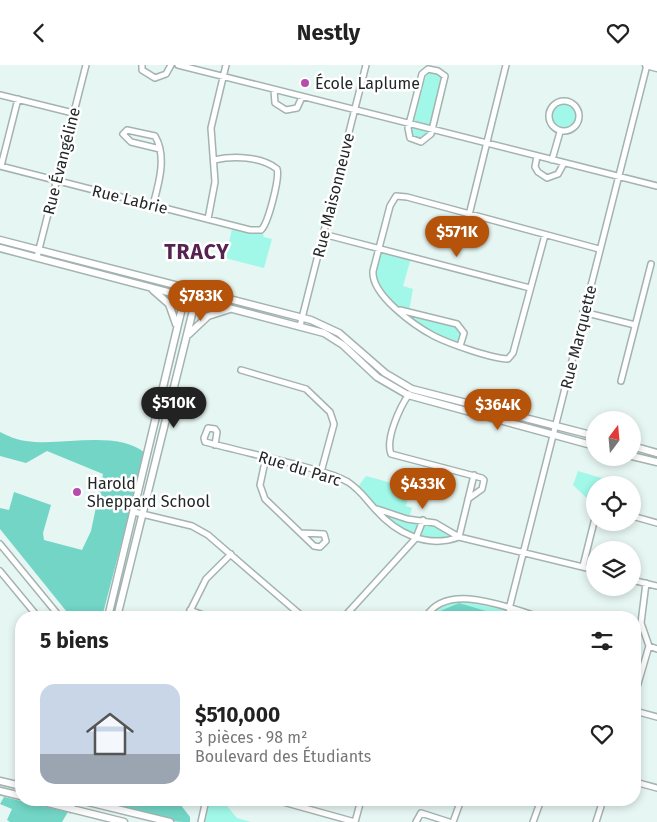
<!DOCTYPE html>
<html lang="fr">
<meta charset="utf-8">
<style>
body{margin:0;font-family:"Fira Sans",sans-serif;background:#f6f6f6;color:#222;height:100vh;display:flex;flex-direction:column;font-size:19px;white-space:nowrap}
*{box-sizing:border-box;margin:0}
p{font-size:16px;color:#767676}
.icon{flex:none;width:28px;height:28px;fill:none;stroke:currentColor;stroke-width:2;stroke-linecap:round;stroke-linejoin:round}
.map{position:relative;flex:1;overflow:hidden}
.panel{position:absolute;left:15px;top:546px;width:626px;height:195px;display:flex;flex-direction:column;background:#fff;border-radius:20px;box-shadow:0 2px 8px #0003}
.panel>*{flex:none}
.needle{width:32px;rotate:16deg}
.fabs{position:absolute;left:586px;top:346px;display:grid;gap:10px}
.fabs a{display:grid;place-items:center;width:55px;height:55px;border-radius:50%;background:#fff;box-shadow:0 2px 8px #0003;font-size:25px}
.price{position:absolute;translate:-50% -42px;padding:0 11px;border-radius:18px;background:#b45309;color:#fff;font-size:16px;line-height:32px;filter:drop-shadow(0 1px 2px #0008)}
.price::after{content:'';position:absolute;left:50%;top:30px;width:15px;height:11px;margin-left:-8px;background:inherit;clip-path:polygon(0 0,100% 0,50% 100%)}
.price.on{background:#222;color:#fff}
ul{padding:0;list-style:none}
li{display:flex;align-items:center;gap:15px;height:125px;padding:0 25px}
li+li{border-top:1px solid #e0e0e0}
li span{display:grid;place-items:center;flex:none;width:140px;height:100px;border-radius:15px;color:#555}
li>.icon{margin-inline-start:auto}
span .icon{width:60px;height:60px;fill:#fffc;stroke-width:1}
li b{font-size:21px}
h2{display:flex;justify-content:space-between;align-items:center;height:60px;padding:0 25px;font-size:21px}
header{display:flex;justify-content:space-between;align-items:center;height:65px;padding:0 25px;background:#fff;font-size:22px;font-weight:700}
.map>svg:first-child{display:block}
.green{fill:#a1f8e8}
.forest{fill:#72d5c5}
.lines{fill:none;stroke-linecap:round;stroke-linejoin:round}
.minor-casing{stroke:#a4b3b0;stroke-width:8}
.tertiary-casing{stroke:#a4b3b0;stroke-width:9}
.minor{stroke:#fff;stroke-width:5}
.tertiary{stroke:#fff;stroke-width:6}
.poi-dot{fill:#b74cad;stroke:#fff;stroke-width:2}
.labels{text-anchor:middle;stroke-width:5;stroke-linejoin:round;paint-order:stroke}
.poi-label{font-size:16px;fill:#222827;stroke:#fff;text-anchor:start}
.street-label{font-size:16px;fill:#222827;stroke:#fff}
.district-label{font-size:21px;font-weight:bold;letter-spacing:1px;fill:#562250;stroke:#fff}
</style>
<header><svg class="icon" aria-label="back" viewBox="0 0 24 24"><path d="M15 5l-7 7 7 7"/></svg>Nestly<svg class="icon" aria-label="heart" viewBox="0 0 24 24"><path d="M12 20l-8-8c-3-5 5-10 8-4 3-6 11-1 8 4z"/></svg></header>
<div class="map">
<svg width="657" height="757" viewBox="0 0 657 757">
<rect width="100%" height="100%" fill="#e6f6f2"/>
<!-- green -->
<path class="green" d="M428 6 444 9 431 66 423 77 411 73 409 59Z
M550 52a14 14 0 1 1 28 0a14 14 0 1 1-28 0Z
M233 160 262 166 264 172 272 174 264 203 225 193Z
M380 185 411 193 403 221 413 224 409 246 454 258 463 270 454 279 421 265 382 228 373 211Z
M578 406 611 416 610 420H595V441L573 420Z
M366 411 410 423 406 441 412 443 409 453 375 442 357 423Z
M379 447 426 457 452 470 450 473C416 475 405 467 379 447Z
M462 535 534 552H427L436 543Z
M209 735H222L237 753 251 757H203Z"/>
<!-- forest -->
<path class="forest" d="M0 367C8 371 17 375 26 376 61 382 115 364 145 388L102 552H71L0 464V443L9 445 14 427 51 440 43 468 44 475 82 485 91 466 103 409 47 386 26 398 0 391Z
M459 538 506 552H431V550Z
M4 732 68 747 62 757H10L7 755 12 744 0 739Z
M105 735H177L190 752V757C163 757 128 749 105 735Z"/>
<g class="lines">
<!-- minor casing -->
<g class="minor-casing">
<path id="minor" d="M142 0V5L155 13 166 9 171 0
M178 0 657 121
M428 4 438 6 445 11 431 69 421 77 410 73 408 63 422 9Z
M274 25 275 38 286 45 297 43 302 32
M0 30 73 48
M549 51a15 15 0 1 1 30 0a15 15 0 1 1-30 0Z
M537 91 535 102 538 107 547 113 558 109 564 98
M552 95 560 67
M0 101 250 165H261C268 159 280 113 277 104 261 91 233 91 214 95
M1 101 18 34
M153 140C159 118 167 91 155 71L127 65 123 69 131 77 160 84
M469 150 506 0
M208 154 215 117 211 63 226 0
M323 169 530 223
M545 170 513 288 508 294C490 293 450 279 434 271 415 261 371 230 373 206L390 141 396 131 407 132 599 184
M37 192 86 0
M400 245 457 259 464 268 460 281
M583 247 635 260
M300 261 366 0
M241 305 306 324 330 347 334 359 321 407
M621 316 651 199
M409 329C400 342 385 374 391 389L482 413 484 415 482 424 468 434
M215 380 217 367 215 364 208 363 204 373 205 377C236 385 267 392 298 400 315 405 333 408 348 417 359 424 366 434 375 444 396 468 427 484 459 472
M266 392 260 420 265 434 314 481 320 482 326 476 324 469 301 468
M377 444 407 454 435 458 459 472 595 505
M134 447 192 461 208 470 303 552
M632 451 657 458
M459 472 474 410
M0 479 60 552
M583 501 595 453
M0 506 38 552
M632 515 657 521
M509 544 647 0
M190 545 208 552
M187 552 206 514 231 489
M344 552 416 473 423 455
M426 552C447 516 508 543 540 552
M649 581 657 584
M635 629 649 581 641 558 646 518
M635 646 657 652
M635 717 657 723
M276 735 355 757
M201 757 206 735
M355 757 361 735
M416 757 421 748 449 757
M453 757 461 735
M533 757 541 735
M596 757 603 735"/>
</g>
<!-- tertiary casing -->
<g class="tertiary-casing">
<path id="tertiary" d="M646 0 657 3
M0 175 311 255 339 268 385 308 412 324 595 371
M0 183 324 268 343 280 377 312 408 330 595 381
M153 225 169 239 176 259
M189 269 208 251 230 244
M632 381 657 388
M632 391 657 397
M108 552 187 222
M117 552 198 225
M0 716 21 721
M0 726 21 731
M36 735 124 757
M80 735 170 757
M71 744 73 735"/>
</g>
<!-- minor -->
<use href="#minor" class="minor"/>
<!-- tertiary -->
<use href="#tertiary" class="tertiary"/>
</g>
<!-- markers -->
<g class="poi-dot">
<circle cx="305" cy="18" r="5"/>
<circle cx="77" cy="427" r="5"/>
</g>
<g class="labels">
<!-- poi labels -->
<g class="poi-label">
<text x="315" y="24">École Laplume</text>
<text x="87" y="424">Harold<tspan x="87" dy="18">Sheppard School</tspan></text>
</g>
<!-- street labels -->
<g class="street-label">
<text transform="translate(61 96) rotate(-76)" y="6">Rue Évangéline</text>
<text transform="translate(333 130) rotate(-76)" y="6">Rue Maisonneuve</text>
<text transform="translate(130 134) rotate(14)" y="6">Rue Labrie</text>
<text transform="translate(578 272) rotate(-76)" y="6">Rue Marquette</text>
<text transform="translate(300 403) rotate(17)" y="6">Rue du Parc</text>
</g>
<!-- district labels -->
<g class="district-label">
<text x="197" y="194">TRACY</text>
</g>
</g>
</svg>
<div class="fabs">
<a><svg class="needle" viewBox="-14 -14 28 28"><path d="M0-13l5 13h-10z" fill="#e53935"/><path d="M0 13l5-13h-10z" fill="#767676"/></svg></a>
<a><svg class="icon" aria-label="locate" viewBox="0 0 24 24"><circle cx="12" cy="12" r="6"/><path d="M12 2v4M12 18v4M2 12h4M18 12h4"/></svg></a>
<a><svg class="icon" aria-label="layers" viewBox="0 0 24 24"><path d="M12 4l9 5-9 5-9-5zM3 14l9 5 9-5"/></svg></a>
</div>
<b class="price" style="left:457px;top:193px">$571K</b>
<b class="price" style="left:201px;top:257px">$783K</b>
<b class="price on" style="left:174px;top:364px">$510K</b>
<b class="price" style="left:498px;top:366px">$364K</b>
<b class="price" style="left:423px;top:445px">$433K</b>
<section class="panel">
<h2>5 biens<svg class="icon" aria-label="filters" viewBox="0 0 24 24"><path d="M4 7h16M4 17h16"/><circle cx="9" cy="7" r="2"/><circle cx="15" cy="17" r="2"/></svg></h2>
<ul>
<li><span style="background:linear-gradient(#c9d6e8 70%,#9aa5b1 0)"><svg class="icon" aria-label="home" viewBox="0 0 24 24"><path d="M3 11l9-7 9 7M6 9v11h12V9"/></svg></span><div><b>$510,000</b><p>3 pièces · 98 m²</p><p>Boulevard des Étudiants</p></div><svg class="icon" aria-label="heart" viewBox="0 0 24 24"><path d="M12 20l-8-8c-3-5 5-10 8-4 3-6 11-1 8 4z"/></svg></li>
</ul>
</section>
</div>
